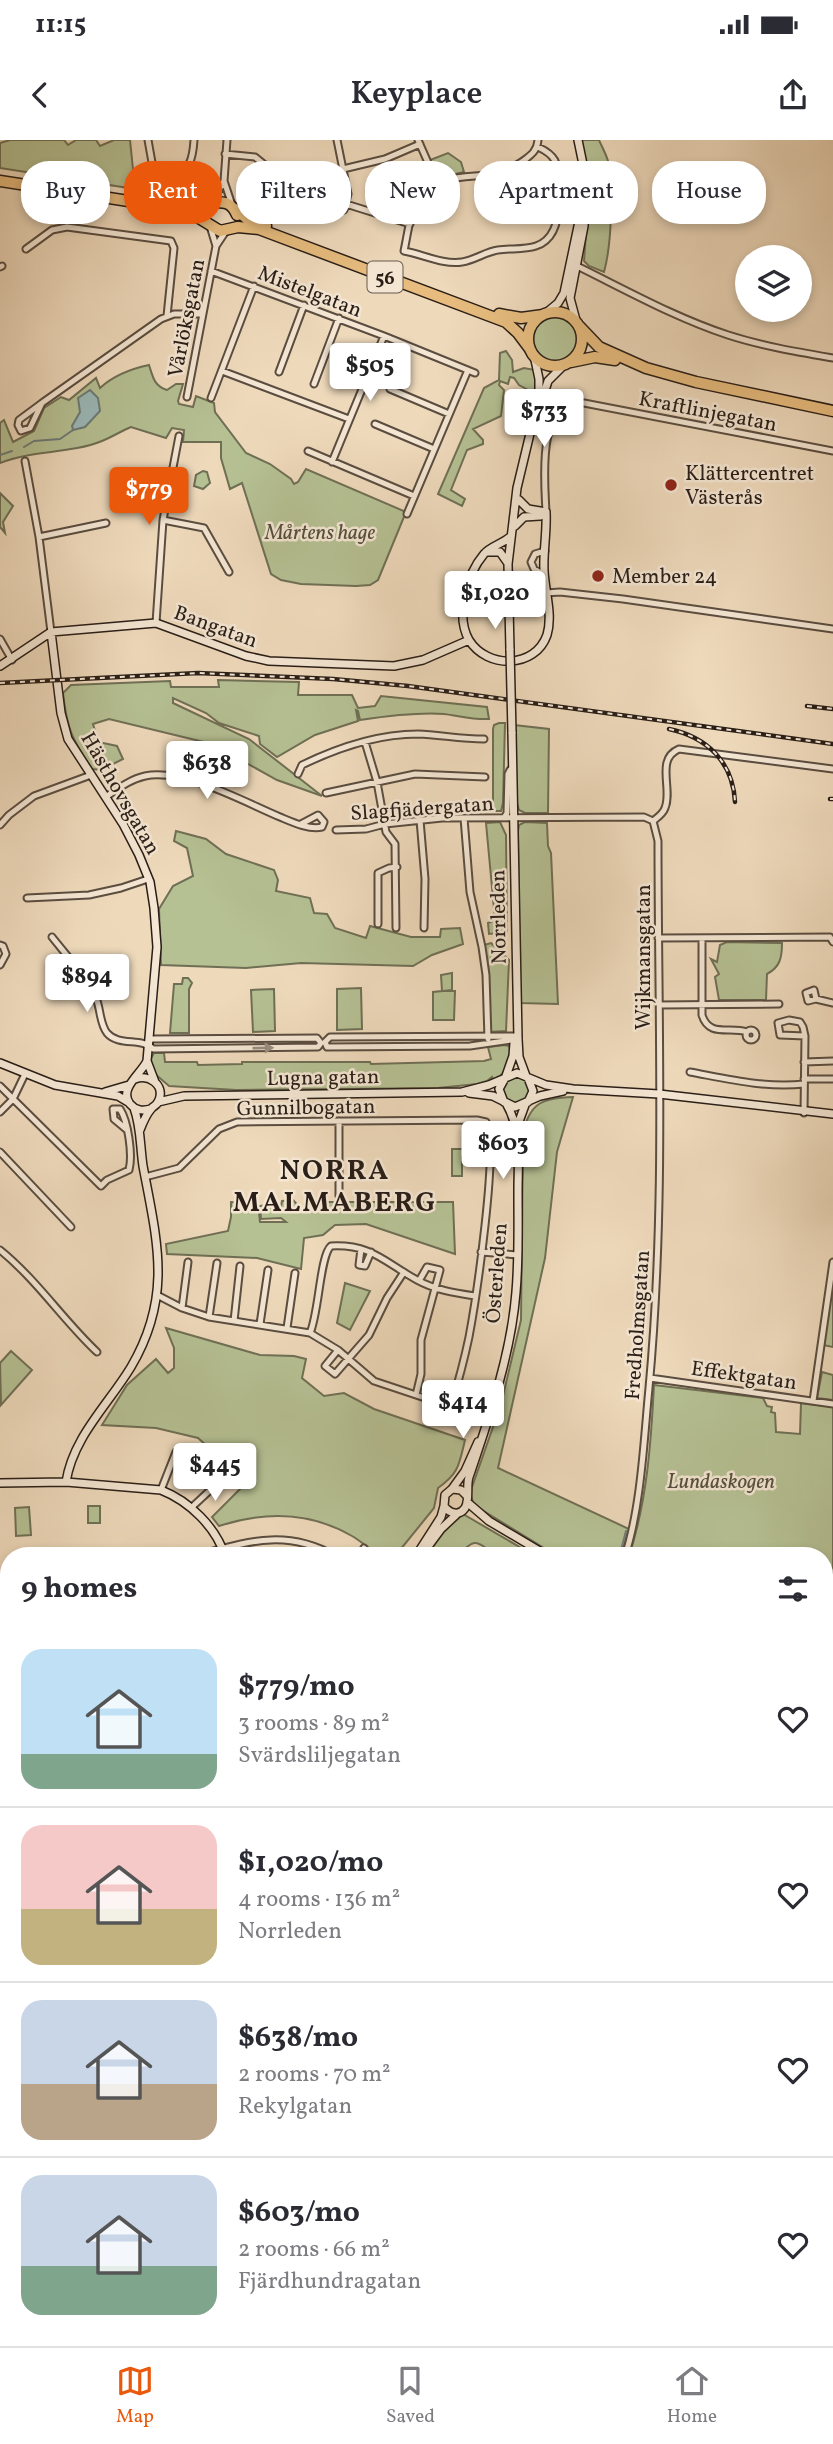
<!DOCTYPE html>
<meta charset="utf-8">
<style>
body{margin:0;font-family:Vollkorn,serif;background:#f7f7f7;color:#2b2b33;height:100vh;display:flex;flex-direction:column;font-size:26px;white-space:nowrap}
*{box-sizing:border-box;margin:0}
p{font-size:23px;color:#7c7c81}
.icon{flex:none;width:38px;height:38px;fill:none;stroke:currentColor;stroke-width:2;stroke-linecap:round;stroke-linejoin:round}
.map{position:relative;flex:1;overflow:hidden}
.panel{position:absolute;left:0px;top:1407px;width:833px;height:800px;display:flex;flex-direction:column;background:#fff;border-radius:28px 28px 0 0;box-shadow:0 4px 10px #0003}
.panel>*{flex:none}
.top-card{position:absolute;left:21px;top:21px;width:791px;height:63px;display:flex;gap:14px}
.fabs{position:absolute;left:735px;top:105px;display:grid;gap:14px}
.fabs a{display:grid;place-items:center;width:77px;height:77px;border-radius:50%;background:#fff;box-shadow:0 4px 10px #0003;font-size:35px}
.price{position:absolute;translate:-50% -60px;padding:0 16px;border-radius:7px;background:#fff;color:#222;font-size:23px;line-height:46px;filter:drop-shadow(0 2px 4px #0008)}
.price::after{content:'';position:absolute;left:50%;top:42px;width:21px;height:16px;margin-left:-10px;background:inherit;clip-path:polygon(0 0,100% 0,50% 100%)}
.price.on{background:#ea580c;color:#fff}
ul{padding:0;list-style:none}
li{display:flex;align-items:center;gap:21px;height:175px;padding:0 21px}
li+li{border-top:2px solid #e1e1e2}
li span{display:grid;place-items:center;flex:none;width:196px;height:140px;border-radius:21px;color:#555}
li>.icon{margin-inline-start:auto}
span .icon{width:84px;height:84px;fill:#fffc;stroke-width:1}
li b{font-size:30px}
h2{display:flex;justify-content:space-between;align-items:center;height:84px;padding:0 21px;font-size:30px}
.chip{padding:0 24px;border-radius:28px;background:#fff;box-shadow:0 4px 10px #0003;font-size:24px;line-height:63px}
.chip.on{background:#ea580c;color:#fff}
.status{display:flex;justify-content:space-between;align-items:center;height:49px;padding:0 35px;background:#fff;direction:ltr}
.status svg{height:19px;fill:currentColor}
header{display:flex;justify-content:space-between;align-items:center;height:91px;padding:0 21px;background:#fff;font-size:32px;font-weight:600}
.menu{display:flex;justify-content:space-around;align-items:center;height:98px;border-top:2px solid #e1e1e2;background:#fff;font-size:19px;color:#7c7c81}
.menu a{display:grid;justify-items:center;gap:4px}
.menu .on{color:#ea580c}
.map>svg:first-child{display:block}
.green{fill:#b5c093;stroke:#6f6f55;stroke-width:2}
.water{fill:#9bb9b8;stroke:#6d7b78;stroke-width:2}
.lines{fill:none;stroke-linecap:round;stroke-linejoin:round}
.stream{stroke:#6d7b78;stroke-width:2}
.street-casing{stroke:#5a4d40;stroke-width:9}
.secondary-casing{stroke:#291e17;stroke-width:10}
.highway-casing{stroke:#291e17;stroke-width:13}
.street{stroke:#f4e6d3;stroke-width:5}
.secondary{stroke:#f4e6d3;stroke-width:7}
.highway{stroke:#e7bc7e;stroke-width:10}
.rail-casing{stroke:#291e17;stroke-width:4.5}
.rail{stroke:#f4e6d3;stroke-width:2;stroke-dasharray:5;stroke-linecap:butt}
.secondary-bridge-casing{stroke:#291e17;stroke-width:10;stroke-linecap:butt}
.secondary-bridge{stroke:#f4e6d3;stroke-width:7}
.oneway{fill:#998c7e}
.poi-dot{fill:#8f2418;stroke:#f4e6d3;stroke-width:2.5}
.labels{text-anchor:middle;stroke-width:5;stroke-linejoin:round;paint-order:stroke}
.shield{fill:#f4e6d3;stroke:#665a4f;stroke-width:2}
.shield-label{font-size:19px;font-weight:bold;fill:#291e17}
.street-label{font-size:21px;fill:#291e17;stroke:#f4e6d3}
.poi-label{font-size:21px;fill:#291e17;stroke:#f4e6d3;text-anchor:start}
.park-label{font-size:21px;font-style:italic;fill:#534f3c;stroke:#f4e6d3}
.district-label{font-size:28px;font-weight:bold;letter-spacing:2px;fill:#291e17;stroke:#f4e6d3}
</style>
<div class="status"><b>11:15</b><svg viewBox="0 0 49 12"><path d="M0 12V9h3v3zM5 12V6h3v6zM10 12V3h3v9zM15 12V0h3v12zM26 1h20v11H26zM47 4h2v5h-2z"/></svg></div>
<header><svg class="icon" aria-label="back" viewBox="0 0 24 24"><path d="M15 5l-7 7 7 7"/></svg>Keyplace<svg class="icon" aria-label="share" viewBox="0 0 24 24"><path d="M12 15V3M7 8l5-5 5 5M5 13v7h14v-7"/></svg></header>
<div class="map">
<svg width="833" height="2206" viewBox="0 0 833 2206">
<rect width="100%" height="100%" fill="#eed9bb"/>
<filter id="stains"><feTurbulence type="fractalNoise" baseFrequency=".00286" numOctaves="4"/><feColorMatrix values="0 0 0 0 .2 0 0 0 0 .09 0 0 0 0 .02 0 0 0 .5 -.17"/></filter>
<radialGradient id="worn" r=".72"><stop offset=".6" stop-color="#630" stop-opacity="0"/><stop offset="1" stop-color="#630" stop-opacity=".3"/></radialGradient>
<!-- green -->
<path class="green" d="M10 0H64L68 5 76 0H96L100 6 114 0H130L135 49 0 28V3Z
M580 0H599C602 7 606 14 608 21 613 51 612 103 604 132L589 126 584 121 588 65Z
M448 13 461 22 464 32 438 38 430 20Z
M531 199a24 24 0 1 1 48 0a24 24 0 1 1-48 0Z
M506 211 512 220 513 232 524 228 535 230 538 245 534 262 528 257V250L519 245 514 238 510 237 508 244 500 241 499 245 504 250 501 276 473 289 483 300V304L467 310 451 350 465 359 462 366 438 354 484 248 499 240 500 213Z
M149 225C153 237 154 246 167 250L176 244H183L178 261 179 264 193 267 196 256 214 263 215 272 246 313 270 324 291 339 294 344 298 342 306 329 406 372 378 440 370 445 356 446 301 444 281 440 271 434 242 343 230 349 221 318V302H183L184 290 172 288 166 298 131 287C121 291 112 297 102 301 70 314 32 310 0 323V283L4 280 13 302 34 291 44 268 61 257 69 260 96 238 100 248C114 235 130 229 149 225Z
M203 331 207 332 210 343 203 349 194 346 196 335Z
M0 353 13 366 3 382 5 393 0 387Z
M218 540 299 542 298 555H352L358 568 375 566 381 556 487 567 489 579C473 580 460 576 444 574 417 572 387 576 360 580L358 571 356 570 358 581 315 595 277 617 260 604 259 596 219 583 206 573 173 558V563L249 599 322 656 277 640 212 604 109 579 93 584 98 602 117 606 123 619 101 630 92 629C72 599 67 589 63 553L71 545 170 541 171 547H219Z
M499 583H505L503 663 501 671H493V589L494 585Z
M514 585 549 589 548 673H525L519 670 517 663Z
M500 682 506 695 507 792 489 794 488 783 495 780 486 683Z
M525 682 547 683 548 706 551 713 558 864 520 863 518 691 519 685Z
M176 691 206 699 226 714 274 730 278 740 276 751 310 758 314 773 327 774 335 788 366 798 370 786 411 797H440L441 789 460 788 463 804 432 815 413 826 301 823 246 828 161 825 159 769 173 746 193 736 187 708 174 701Z
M727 802 782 803C782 818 780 827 767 834L766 860H719L715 837 719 834 711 819 717 822 720 805Z
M491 803 509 820 506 891 489 892 484 805Z
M452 833V850L443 851H455L454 880H433V852L442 851 441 835Z
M183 838H188L192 843 189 849V893H170L174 844H182Z
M361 848 362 889 337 890V849Z
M274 849 275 891 253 892 251 850Z
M504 905 509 906C515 921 505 934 493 941L492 937 487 941 477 944 438 948 236 950 169 946 154 933 150 920 154 913H164L165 922H197L198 925 242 924V922H370L371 924 484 921 491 919 488 907Z
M518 936 527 940 531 955 520 965 507 961 502 952 505 942Z
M573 957 557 1012 545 1118 498 1328 629 1389 621 1416H557L474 1365 470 1353 501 1264 521 1180 523 993C530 962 543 958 573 957Z
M452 1009H470V1017H462V1036H452Z
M293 1060 303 1071 305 1062H453L455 1114 366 1084 335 1085 323 1095 304 1098 301 1129 257 1118 167 1114 166 1104 228 1091 231 1077V1062L258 1064 260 1082H286L281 1078 261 1079 260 1066 271 1064 281 1066 282 1061Z
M833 1132V1207L823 1205Z
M345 1143 370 1151 350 1190 337 1183Z
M166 1188 260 1215 294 1216 306 1219 302 1238 324 1256 344 1253 374 1269 465 1300C459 1325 459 1333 438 1348L434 1368 396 1415C374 1417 369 1406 352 1396 309 1371 265 1371 219 1386L212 1377 247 1342 198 1298 156 1288 102 1285 127 1245 156 1219 168 1233 174 1228V1208Z
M11 1211 32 1230 1 1265 0 1223Z
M822 1232 833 1235V1260L817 1258Z
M654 1245 763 1258 767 1266 772 1267 771 1272 775 1273 776 1292 800 1294 801 1263 833 1267V1574L824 1570V1416H629C647 1361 651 1303 654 1245Z
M88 1366H100V1383H88Z
M29 1367 31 1395 16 1396 15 1368Z
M463 1374 535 1416C524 1416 510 1418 501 1416 480 1410 479 1390 459 1416H426L451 1380Z
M824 1629 833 1640V1976H824Z
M94 2198H125L126 2206H95Z
M324 2198H398L402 2206H328Z
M692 2198H733L725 2206H696Z"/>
<!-- water -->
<path class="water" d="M90 250 98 258 100 271 85 287 73 290 72 286 80 272 78 258Z"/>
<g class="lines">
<!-- stream -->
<path class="stream" d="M24 307 34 301 60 299 73 290
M0 315 12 311
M620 1414 626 1391"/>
<!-- street casing -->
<g class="street-casing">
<path id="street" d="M148 0 153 28C158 32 163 35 169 35 190 35 193 17 194 0
M227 0 224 41 232 65
M337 0 348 54 344 70
M418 0 437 43
M538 7C559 17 557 24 558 46 560 67 560 98 536 106 524 110 510 108 498 110 485 112 475 120 462 122 443 125 422 114 404 111 408 93 410 68 422 54 439 34 470 38 494 34 504 32 514 27 523 21 531 15 537 11 538 0
M225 14 255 17 276 34 324 51
M343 29 385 19 420 4
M212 62 224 41
M346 64 410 84
M210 86 216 106
M26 109 52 90 67 87 171 101 174 108 167 176
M577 126C626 150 676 178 728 195 762 206 798 212 833 218
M0 127 2 126
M211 131 384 196 475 233
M222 231 349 279
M279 232 304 165
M314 244 339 178
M390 249 449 274
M187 257 216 106 226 91
M211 258 254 146
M42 263 19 280 18 285 21 291 30 288 42 263 161 179 174 174H203
M375 284 434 309
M308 311 414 356
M25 321 39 397 51 492
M332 322 384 196
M546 373C545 342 535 259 584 263L833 311
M407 374 468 230
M163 380 204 388 229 432
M39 397 106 383
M544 435 534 429 531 422 535 414 545 411
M546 453 560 452 623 459 833 489
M156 483 163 380 179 296
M0 499 12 520
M365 602 377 642 386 692 395 704 396 788
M298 634 302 625C337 608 379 594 418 594 440 595 462 599 484 599
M326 653 415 634 485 637
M107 656C119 648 131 639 145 636 184 628 244 662 280 677 292 682 309 690 322 687L324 682 318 675 301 684
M464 678 470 752 482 807 486 835 488 899
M504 678 507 673 508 634 510 630
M420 680 425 739 424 788
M653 681C658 677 663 674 665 668 673 649 655 619 679 609L833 629
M0 685 9 675 34 656 91 635
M336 690 366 689 385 684 442 678 644 677 653 681
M27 758 89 755 121 748 148 739
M378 784V733L389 728 397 727
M52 797C67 816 85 835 95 856 101 867 99 883 107 893 119 907 142 897 153 909L318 907 321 903 317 898 151 899 150 901
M658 798 830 797 833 802
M702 799V875C709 898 730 886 747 892
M0 805 3 806 6 814 0 825
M816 859 814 850 806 853 808 861 816 859 833 863
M659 865 779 864
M746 895a5 5 0 1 1 10 0a5 5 0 1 1-10 0Z
M514 896 518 899 470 906 327 907 325 902 330 897Z
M804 922 833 921
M690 932C728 939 764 948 804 944
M804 939H833
M0 946 101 1046 107 1040 129 1030C133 1015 128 981 120 969H113L114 979 126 989
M0 972 13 959 25 934
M804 973 805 896 780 895 778 883 789 880 800 882 803 887 805 896
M0 1012 71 1087
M145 1037 179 1028 219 989 237 982 477 980 486 982C500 1003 475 1165 469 1197 464 1221 458 1243 451 1266
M339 1056V981
M361 1109 359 1125 365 1126 371 1112
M0 1110C37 1140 63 1180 97 1212
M481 1112 518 1115
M157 1155 182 1168 209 1177 310 1193 338 1210 374 1241 470 1273
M182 1168 188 1122
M209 1177 217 1123
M234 1181 240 1126
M260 1184 268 1130
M287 1188 295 1133
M310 1193C319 1173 320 1115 331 1106 372 1104 384 1122 417 1140 435 1150 455 1153 475 1156
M338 1210 325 1226 335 1234 369 1195 387 1158 404 1132
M650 1238 833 1264
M416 1255 421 1234V1200L440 1130 427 1127 419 1141
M813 1261 833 1122
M161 1350 176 1312
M191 1368 221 1340
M195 1416C247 1402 285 1388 335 1416
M359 1416 364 1408
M625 1416C641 1367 644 1299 649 1248 666 1066 658 883 658 701L653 681
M6 1495 9 1504
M0 1611 9 1639
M0 1683 9 1679
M0 1743 9 1739
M0 1849 9 1867
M0 1887 9 1883
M0 1961 9 1960
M824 2000 832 1999 833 2013
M0 2011 9 2010
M824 2031 833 2030
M824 2063 833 2062
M824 2094 833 2093
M0 2189 9 2188
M71 2198 72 2206
M149 2198 150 2206
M615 2198 619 2206
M234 2206 269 2198
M490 2206 507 2198
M725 2206 733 2198"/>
</g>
<!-- secondary casing -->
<g class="secondary-casing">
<path id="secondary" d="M546 173 558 163 564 153 581 72
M577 184 570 158 584 86 586 52 585 34 578 0
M543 257 548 241 565 224
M519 360 528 369 546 372
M515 386 524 377 540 376 546 373
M510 397C502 404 491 406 484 414 467 434 455 476 469 500 487 529 535 529 547 495 553 475 545 452 544 431 543 412 547 393 546 373
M486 412H500L507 422
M51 492 61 573 68 599 123 684 139 715 150 742 154 768 157 807 147 921 155 942
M510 510 508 424 517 348 539 256V239L534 215
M0 526 51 492 156 483 246 516 269 521 394 526 423 520 469 500
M512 592 518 899 519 917 526 936
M147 921C141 934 118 949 130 964 136 971 143 971 151 969
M0 923 55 945 118 956 128 962
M506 936 513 916 514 903
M135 939C148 934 165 944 159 960 156 967 155 964 151 969 146 975 143 982 140 990
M105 952 129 945
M469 953 493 956 515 967 540 956 563 951
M158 962 184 956 462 952 489 945 517 933 546 945 573 949 659 954 833 974
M504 962 499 949 505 938
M528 962 533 951 528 938
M517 987 525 965
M66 1342C73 1297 108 1265 131 1227 173 1156 157 1101 143 1026 140 1006 141 987 134 968
M0 1343 66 1342 161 1350C189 1361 216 1387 225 1416
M452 1349 465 1331 478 1302
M466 1355 461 1350 452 1349 445 1355 444 1366C449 1373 459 1377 465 1368 470 1361 466 1346 469 1337 489 1278 511 1215 516 1152 519 1118 518 1085 518 1051 518 1021 522 990 506 963
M467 1362 489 1381 548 1416
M424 1412 441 1389 457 1374
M416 1416 441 1377 444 1366
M0 1542 9 1564
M0 1556 9 1577
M824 1577 833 1582
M0 1699 9 1695
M321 2198 325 2206"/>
</g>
<!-- highway casing -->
<g class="highway-casing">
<path id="highway" d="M0 41 186 70 220 91 238 87 259 89 506 182 518 193 530 209
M171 61C181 62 192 64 201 64 217 63 230 57 237 75
M235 69 246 78 266 86
M528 199a27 27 0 1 1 54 0a27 27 0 1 1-54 0Z
M499 174 521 178 543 175
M579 186 599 207 646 228 696 242 833 271
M571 222 595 217 615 220"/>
</g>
<!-- street -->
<use href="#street" class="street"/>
<!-- secondary -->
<use href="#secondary" class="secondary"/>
<!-- highway -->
<use href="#highway" class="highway"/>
<!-- rail casing -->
<g class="rail-casing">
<path id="rail" d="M0 543 198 533 333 539 408 546 833 604
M807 566 833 569
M669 589C707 597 733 622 735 662
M830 659H833"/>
</g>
<!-- rail -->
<use href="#rail" class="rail"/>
<!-- secondary-bridge casing -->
<g class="secondary-bridge-casing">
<path id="secondary-bridge" d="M510 510 512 592"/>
</g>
<!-- secondary-bridge -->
<use href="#secondary-bridge" class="secondary-bridge"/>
</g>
<!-- one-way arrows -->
<defs><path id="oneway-solid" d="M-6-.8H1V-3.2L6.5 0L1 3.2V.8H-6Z" transform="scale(1.75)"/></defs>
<use class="oneway" href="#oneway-solid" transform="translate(263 908) rotate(-1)"/>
<!-- markers -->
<g class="poi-dot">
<circle cx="671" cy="345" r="7"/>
<circle cx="598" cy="436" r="7"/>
</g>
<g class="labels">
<!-- shield labels -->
<rect class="shield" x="367.5" y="121.5" width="35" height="31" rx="5"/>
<g class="shield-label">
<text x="385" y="144">56</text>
</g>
<!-- street labels -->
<g class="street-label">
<text transform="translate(310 151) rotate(21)" y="7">Mistelgatan</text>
<text transform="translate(186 178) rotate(-79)" y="7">Vårlöksgatan</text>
<text transform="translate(708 271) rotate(11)" y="7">Kraftlinjegatan</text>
<text transform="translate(216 486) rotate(20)" y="7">Bangatan</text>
<text transform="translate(121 653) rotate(60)" y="7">Hästhovsgatan</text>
<text transform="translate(422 668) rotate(-4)" y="7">Slagfjädergatan</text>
<text transform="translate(498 777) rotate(-91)" y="7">Norrleden</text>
<text transform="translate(643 817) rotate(-90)" y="7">Wijkmansgatan</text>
<text transform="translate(323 937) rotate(-1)" y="7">Lugna gatan</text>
<text transform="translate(306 967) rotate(-1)" y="7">Gunnilbogatan</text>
<text transform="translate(496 1133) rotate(-86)" y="7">Österleden</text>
<text transform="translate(637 1185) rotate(-86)" y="7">Fredholmsgatan</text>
<text transform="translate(744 1235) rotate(8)" y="7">Effektgatan</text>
</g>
<!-- poi labels -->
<g class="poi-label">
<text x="685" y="340">Klättercentret<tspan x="685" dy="24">Västerås</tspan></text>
<text x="612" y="443">Member 24</text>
</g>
<!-- park labels -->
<g class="park-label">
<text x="320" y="399">Mårtens hage</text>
<text x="721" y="1348">Lundaskogen</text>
</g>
<!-- district labels -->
<g class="district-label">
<text x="335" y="1039">NORRA<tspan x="335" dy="32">MALMABERG</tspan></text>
</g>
</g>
<rect width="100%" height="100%" filter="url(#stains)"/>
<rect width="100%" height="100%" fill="url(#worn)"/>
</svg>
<div class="fabs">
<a><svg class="icon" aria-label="layers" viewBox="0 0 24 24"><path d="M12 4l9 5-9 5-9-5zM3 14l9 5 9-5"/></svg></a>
</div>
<b class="price" style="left:370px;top:263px">$505</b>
<b class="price" style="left:544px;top:309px">$733</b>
<b class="price on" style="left:149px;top:387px">$779</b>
<b class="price" style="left:495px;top:491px">$1,020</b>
<b class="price" style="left:207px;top:661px">$638</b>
<b class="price" style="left:87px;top:874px">$894</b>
<b class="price" style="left:503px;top:1041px">$603</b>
<b class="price" style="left:463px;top:1300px">$414</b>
<b class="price" style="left:215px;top:1363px">$445</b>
<div class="top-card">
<a class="chip">Buy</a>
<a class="chip on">Rent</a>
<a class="chip">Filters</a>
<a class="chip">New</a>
<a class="chip">Apartment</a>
<a class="chip">House</a>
</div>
<section class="panel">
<h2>9 homes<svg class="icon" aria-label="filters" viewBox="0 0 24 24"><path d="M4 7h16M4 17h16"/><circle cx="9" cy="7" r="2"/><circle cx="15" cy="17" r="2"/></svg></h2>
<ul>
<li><span style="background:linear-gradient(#bfe0f5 75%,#7fa58c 0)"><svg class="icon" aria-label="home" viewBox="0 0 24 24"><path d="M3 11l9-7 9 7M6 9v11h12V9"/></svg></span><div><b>$779/mo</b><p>3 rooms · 89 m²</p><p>Svärdsliljegatan</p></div><svg class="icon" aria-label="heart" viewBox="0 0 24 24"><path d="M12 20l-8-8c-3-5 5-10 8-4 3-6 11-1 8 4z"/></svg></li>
<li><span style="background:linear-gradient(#f6c9c9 60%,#c2b280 0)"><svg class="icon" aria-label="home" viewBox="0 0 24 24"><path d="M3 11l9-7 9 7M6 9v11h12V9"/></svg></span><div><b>$1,020/mo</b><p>4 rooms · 136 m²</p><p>Norrleden</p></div><svg class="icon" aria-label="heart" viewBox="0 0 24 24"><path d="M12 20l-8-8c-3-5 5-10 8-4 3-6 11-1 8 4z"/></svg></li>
<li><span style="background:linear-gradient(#c9d6e8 60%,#b9a48a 0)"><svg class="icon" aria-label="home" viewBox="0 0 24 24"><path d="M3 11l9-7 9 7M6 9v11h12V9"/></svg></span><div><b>$638/mo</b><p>2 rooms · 70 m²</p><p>Rekylgatan</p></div><svg class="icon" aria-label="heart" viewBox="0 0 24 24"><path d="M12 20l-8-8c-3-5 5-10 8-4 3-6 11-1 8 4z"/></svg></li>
<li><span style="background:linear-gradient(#c9d6e8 65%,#7fa58c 0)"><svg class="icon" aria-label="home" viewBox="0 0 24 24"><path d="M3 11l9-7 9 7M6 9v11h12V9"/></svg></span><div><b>$603/mo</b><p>2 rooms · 66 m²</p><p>Fjärdhundragatan</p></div><svg class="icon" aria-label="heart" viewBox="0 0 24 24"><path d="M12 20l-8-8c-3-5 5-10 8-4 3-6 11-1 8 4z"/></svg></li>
</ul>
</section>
</div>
<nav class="menu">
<a class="on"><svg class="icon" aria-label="map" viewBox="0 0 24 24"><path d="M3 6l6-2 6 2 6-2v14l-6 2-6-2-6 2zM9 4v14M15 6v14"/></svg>Map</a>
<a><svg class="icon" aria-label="saved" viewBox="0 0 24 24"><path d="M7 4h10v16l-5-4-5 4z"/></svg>Saved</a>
<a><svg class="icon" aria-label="home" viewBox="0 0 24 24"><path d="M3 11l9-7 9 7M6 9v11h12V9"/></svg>Home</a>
</nav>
